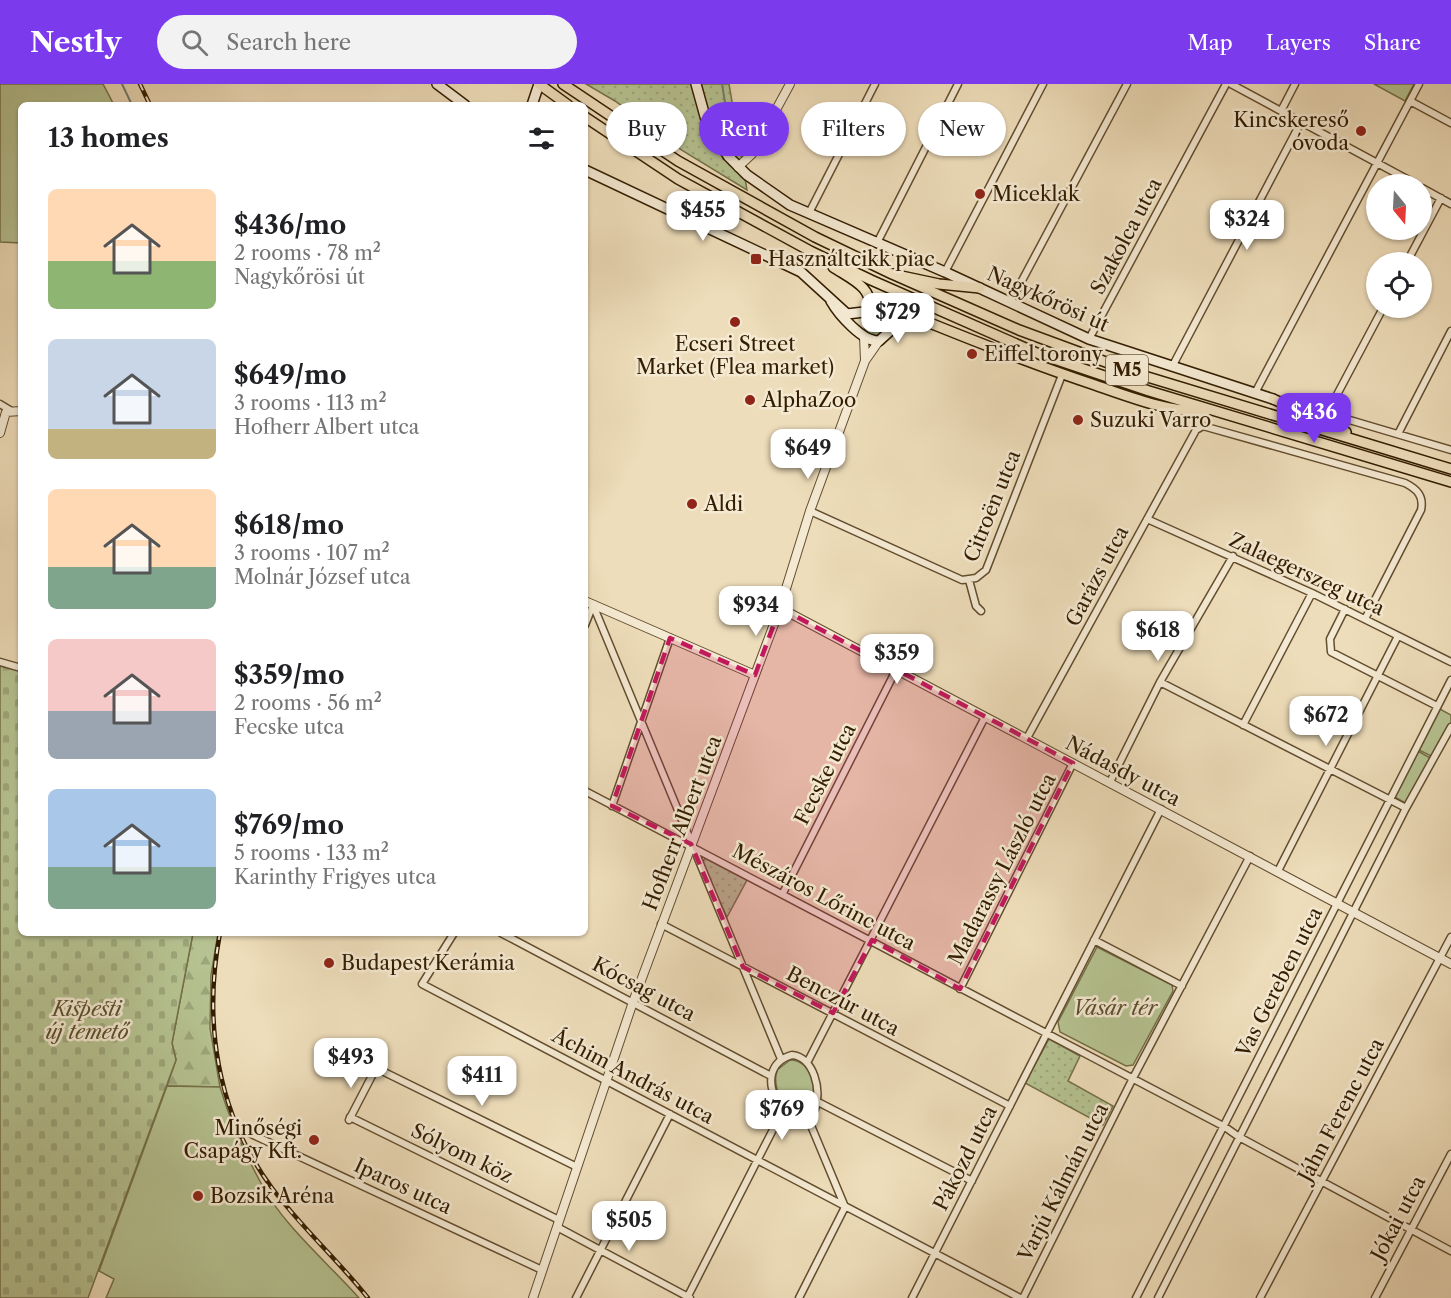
<!DOCTYPE html>
<meta charset="utf-8">
<style>
body{margin:0;font-family:"Libre Caslon Text",serif;background:#f2f2f2;color:#202124;height:100vh;display:flex;flex-direction:column;font-size:22px;white-space:nowrap}
*{box-sizing:border-box;margin:0}
p{font-size:20px;color:#757577}
.icon{flex:none;width:33px;height:33px;fill:none;stroke:currentColor;stroke-width:2;stroke-linecap:round;stroke-linejoin:round}
.map{position:relative;flex:1;overflow:hidden}
.side{position:absolute;left:18px;top:18px;width:570px;height:834px;display:flex;flex-direction:column;background:#fff;border-radius:9px;box-shadow:0 2px 4px #0004}
.side>*{flex:none}
.guide{position:absolute;left:606px;top:18px;width:570px;height:54px;display:flex;gap:12px}
.needle{width:39px;rotate:162deg}
.buttons{position:absolute;left:1366px;top:90px;display:grid;gap:12px}
.buttons a{display:grid;place-items:center;width:66px;height:66px;border-radius:50%;background:#fff;box-shadow:0 2px 4px #0004;font-size:30px}
.price{position:absolute;translate:-50% -51px;padding:0 14px;border-radius:12px;background:#fff;color:#222;font-size:20px;line-height:39px;filter:drop-shadow(0 2px 3px #0008)}
.price::after{content:'';position:absolute;left:50%;top:36px;width:18px;height:14px;margin-left:-9px;background:inherit;clip-path:polygon(0 0,100% 0,50% 100%)}
.price.selected{background:#7c3aed;color:#fff}
ul{padding:0;list-style:none}
li{display:flex;align-items:center;gap:18px;height:150px;padding:0 30px}
li span{display:grid;place-items:center;flex:none;width:168px;height:120px;border-radius:9px;color:#555}
li>.icon{margin-inline-start:auto}
span .icon{width:72px;height:72px;fill:#fffc;stroke-width:1}
li b{font-size:26px}
h2{display:flex;justify-content:space-between;align-items:center;height:72px;padding:0 30px;font-size:26px}
.tag{padding:0 21px;border-radius:27px;background:#fff;box-shadow:0 2px 4px #0004;font-size:21px;line-height:54px}
.tag.selected{background:#7c3aed;color:#fff}
header{display:flex;align-items:center;gap:36px;box-sizing:border-box;height:84px;padding:0 30px;background:#7c3aed;color:#fff}
header strong{font-size:28px}
nav{display:flex;gap:33px;margin-inline-start:auto;font-size:21px}
.search{width:420px;height:54px;background:#f2f2f2;display:flex;align-items:center;gap:15px;box-sizing:border-box;padding:0 21px;border-radius:33px;color:#757577;font-size:22px}
.map>svg:first-child{display:block}
.grass{fill:url(#grass-dots);stroke:#747048;stroke-width:1.5}
.forest{fill:url(#forest-firs);stroke:#747048;stroke-width:1.5}
.cemetery{fill:url(#cemetery-stones);stroke:#747048;stroke-width:1.5}
.park{fill:#b6c291;stroke:#747048;stroke-width:1.5}
.lines{fill:none;stroke-linecap:round;stroke-linejoin:round}
.stream{stroke:#727b6f;stroke-width:2}
.minor-casing{stroke:#624d2e;stroke-width:9}
.tertiary-casing{stroke:#624d2e;stroke-width:10}
.secondary-casing{stroke:#331d00;stroke-width:12}
.primary-casing{stroke:#331d00;stroke-width:12}
.minor{stroke:#f4e9d2;stroke-width:6}
.tertiary{stroke:#f4e9d2;stroke-width:8}
.secondary{stroke:#f4e9d2;stroke-width:9}
.primary{stroke:#eeddba;stroke-width:9}
.rail-casing{stroke:#331d00;stroke-width:4.5}
.rail{stroke:#f4e9d2;stroke-width:2;stroke-dasharray:7;stroke-linecap:butt}
.marked{fill:#c2185b;fill-opacity:0.2;stroke:#c2185b;stroke-width:4.5;stroke-dasharray:12 8;stroke-linejoin:round}
.poi-dot{fill:#8f2418;stroke:#f4e9d2;stroke-width:2}
.labels{text-anchor:middle;stroke-width:5;stroke-linejoin:round;paint-order:stroke}
.shield{fill:#f4e9d2;stroke:#6d5a3f;stroke-width:1.5}
.shield-label{font-size:18px;font-weight:bold;fill:#331d00}
.poi-label{font-size:20px;fill:#331d00;stroke:#f4e9d2;text-anchor:start}
.street-label{font-size:20px;fill:#331d00;stroke:#f4e9d2}
.park-label{font-size:20px;font-style:italic;fill:#5a4f2c;stroke:#f4e9d2}
</style>
<header>
<strong>Nestly</strong>
<div class="search"><svg class="icon" aria-label="search" viewBox="0 0 24 24"><circle cx="10" cy="10" r="6"/><path d="M15 15l6 6"/></svg>Search here</div>
<nav><a>Map</a><a>Layers</a><a>Share</a></nav>
</header>
<div class="map">
<svg width="1451" height="1214" viewBox="0 0 1451 1214">
<defs>
<pattern id="grass-dots" width="8" height="8" patternUnits="userSpaceOnUse" patternTransform="scale(1.5)"><rect width="8" height="8" fill="#b6c291"/><path d="M2 2h.1M6 6h.1" fill="none" stroke="#9da67b" stroke-width="1.8" stroke-linecap="round"/></pattern>
<pattern id="forest-firs" width="22" height="20" patternUnits="userSpaceOnUse" patternTransform="scale(1.5)"><rect width="22" height="20" fill="#b6c291"/><path d="M5 1l3.5 6h-7zM16 11l3.5 6h-7z" fill="#9da67b"/></pattern>
<pattern id="cemetery-stones" width="16" height="16" patternUnits="userSpaceOnUse" patternTransform="scale(1.5)"><rect width="16" height="16" fill="#b6c291"/><path d="M2 7V4a2 2 0 0 1 4 0v3zM10 15v-3a2 2 0 0 1 4 0v3z" fill="#9da67b"/></pattern>
</defs>
<rect width="100%" height="100%" fill="#eeddba"/>
<filter id="stains"><feTurbulence type="fractalNoise" baseFrequency=".00333" numOctaves="4"/><feColorMatrix values="0 0 0 0 .2 0 0 0 0 .09 0 0 0 0 .02 0 0 0 .5 -.17"/></filter>
<radialGradient id="worn" r=".72"><stop offset=".6" stop-color="#630" stop-opacity="0"/><stop offset="1" stop-color="#630" stop-opacity=".3"/></radialGradient>
<!-- grass -->
<path class="grass" d="M586 0H729L747 106 683 67 615 17Z
M864 241a11 11 0 1 1 22 0a11 11 0 1 1-22 0Z
M705 774 747 796 727 833 702 779Z
M1049 955 1080 972 1068 997 1113 1022 1103 1041 1025 999Z"/>
<!-- forest -->
<path class="forest" d="M193 849H218L211 891 210 944 220 1003 167 1002 176 976 172 959Z"/>
<!-- cemetery -->
<path class="cemetery" d="M0 580 21 586V849H193L172 959 176 976 88 1214H0Z"/>
<!-- park -->
<path class="park" d="M0 0H103L114 21H21V159L0 158Z
M1374 0H1414L1405 17Z
M1438 624 1451 631V638L1433 673 1417 665Z
M1416 666 1432 675 1407 720 1393 712Z
M1097 863 1172 901 1173 907 1133 981 1126 982 1060 948 1058 938Z
M790 976C811 976 820 1007 812 1024L800 1030C783 1028 772 1002 777 986Z
M167 1002 220 1003C230 1037 245 1070 262 1101 282 1140 330 1181 359 1214H106L114 1195 99 1187Z"/>
<g class="lines">
<!-- stream -->
<path class="stream" d="M122 0 132 21
M722 0 731 55"/>
<!-- minor casing -->
<g class="minor-casing">
<path id="minor" d="M1231 0 1416 100
M1410 17 1451 39
M1281 27 1295 0
M1422 104 1451 120
M809 129 875 0
M877 159 958 0
M1407 178 1441 114
M945 188 1043 0
M1010 219 1127 0
M1089 255 1226 0
M1172 283 1301 38
M1255 309 1419 0
M1282 316 1451 366
M0 320 10 326
M1331 322 1383 224
M1398 350 1451 247
M810 427 962 496 976 494 986 486 1062 291
M1147 435 1312 509 1451 578
M969 496 976 522 981 527
M593 521 781 975
M1345 525 1330 555 1331 568 1437 622
M585 541 593 521
M0 578 21 584
M1160 598 1406 724
M1243 641 1312 509
M1027 654 1196 346 1203 342 1405 399C1417 405 1424 412 1421 426L1365 535
M1110 698 1160 598 1233 472
M585 707 1225 1043 1239 1053 1451 1167
M612 722 670 554
M1278 787 1398 552
M783 809 896 586
M661 840 1010 1022
M454 849 422 900 1020 1214
M501 849 771 992
M1094 856 1182 902
M960 905 1073 679
M792 971C814 973 822 1007 815 1025 791 1059 744 985 792 971Z
M807 979 985 633
M818 1018 972 1097
M350 1033 559 1136
M349 1036 376 984 577 1083
M249 1049 542 1186
M557 1143 690 1214
M576 1214 670 1030
M687 1214 783 1026
M799 1214 845 1123 807 1032
M912 1214 1161 725
M1023 1214 1132 996 1250 772
M1136 1214 1451 596
M1158 1214 1406 724 1451 643
M1260 1214 1451 853
M1375 1214 1451 1070"/>
</g>
<!-- tertiary casing -->
<g class="tertiary-casing">
<path id="tertiary" d="M738 83 752 70 790 0
M864 253 865 276
M0 349 6 328 21 327
M585 517 755 591
M780 524 1451 880
M533 1214 633 918 780 524 810 427 865 277 879 257"/>
</g>
<!-- secondary casing -->
<g class="secondary-casing">
<path id="secondary" d="M437 0 465 21
M696 0 706 36 728 72 747 91 790 121 945 188 1089 255 1273 315
M532 21 539 0
M585 86 801 188 847 230 881 226 890 237V247L879 257C863 258 839 231 831 217"/>
</g>
<!-- primary casing -->
<g class="primary-casing">
<path id="primary" d="M539 0 568 21
M563 0 678 77 815 153 892 190 939 200 980 204
M585 33 678 95 812 168
M808 166 871 196 1039 270 1149 307 1451 398
M833 183C849 194 876 204 868 227
M892 190 1019 246 1141 291 1451 385
M891 242 902 234 915 233C974 257 1034 281 1095 301 1132 314 1166 327 1205 328
M1273 315 1346 348"/>
</g>
<!-- minor -->
<use href="#minor" class="minor"/>
<!-- tertiary -->
<use href="#tertiary" class="tertiary"/>
<!-- secondary -->
<use href="#secondary" class="secondary"/>
<!-- primary -->
<use href="#primary" class="primary"/>
<!-- rail casing -->
<g class="rail-casing">
<path id="rail" d="M140 0 150 21
M220 849C203 938 217 1030 272 1104 301 1143 338 1176 368 1214"/>
</g>
<!-- rail -->
<use href="#rail" class="rail"/>
</g>
<!-- marked area -->
<path class="marked" d="M780 524 1073 679 960 905 872 856 833 929 743 883 691 760 612 722 670 554 755 591Z"/>
<!-- markers -->
<g class="poi-dot">
<circle cx="1361" cy="47" r="6"/>
<circle cx="980" cy="110" r="6"/>
<rect x="750" y="169" width="12" height="12" rx="3"/>
<circle cx="735" cy="238" r="6"/>
<circle cx="972" cy="270" r="6"/>
<circle cx="750" cy="316" r="6"/>
<circle cx="1078" cy="336" r="6"/>
<circle cx="692" cy="420" r="6"/>
<circle cx="329" cy="879" r="6"/>
<circle cx="314" cy="1056" r="6"/>
<circle cx="198" cy="1112" r="6"/>
</g>
<g class="labels">
<!-- shield labels -->
<rect class="shield" x="1106" y="271" width="42" height="30" rx="4.5"/>
<g class="shield-label">
<text x="1127" y="292">M5</text>
</g>
<!-- poi labels -->
<g class="poi-label">
<text x="1349" y="43" text-anchor="end">Kincskereső<tspan x="1349" dy="23">óvoda</tspan></text>
<text x="992" y="117">Miceklak</text>
<text x="768" y="182">Használtcikk piac</text>
<text x="735" y="267" text-anchor="middle">Ecseri Street<tspan x="735" dy="23">Market (Flea market)</tspan></text>
<text x="984" y="277">Eiffel torony</text>
<text x="762" y="323">AlphaZoo</text>
<text x="1090" y="343">Suzuki Varro</text>
<text x="704" y="427">Aldi</text>
<text x="341" y="886">Budapest Kerámia</text>
<text x="302" y="1051" text-anchor="end">Minőségi<tspan x="302" dy="23">Csapágy Kft.</tspan></text>
<text x="210" y="1119">Bozsik Aréna</text>
</g>
<!-- street labels -->
<g class="street-label">
<text transform="translate(1126 152) rotate(-62)" y="7">Szakolca utca</text>
<text transform="translate(1048 215) rotate(24)" y="7">Nagykőrösi út</text>
<text transform="translate(992 422) rotate(-68)" y="7">Citroën utca</text>
<text transform="translate(1307 490) rotate(25)" y="7">Zalaegerszeg utca</text>
<text transform="translate(1097 492) rotate(-62)" y="7">Garázs utca</text>
<text transform="translate(1123 687) rotate(28)" y="7">Nádasdy utca</text>
<text transform="translate(825 690) rotate(-63)" y="7">Fecske utca</text>
<text transform="translate(682 739) rotate(-69)" y="7">Hofherr Albert utca</text>
<text transform="translate(1002 785) rotate(-63)" y="7">Madarassy László utca</text>
<text transform="translate(824 813) rotate(28)" y="7">Mészáros Lőrinc utca</text>
<text transform="translate(1279 898) rotate(-63)" y="7">Vas Gereben utca</text>
<text transform="translate(644 905) rotate(28)" y="7">Kócsag utca</text>
<text transform="translate(843 917) rotate(28)" y="7">Benczúr utca</text>
<text transform="translate(633 992) rotate(28)" y="7">Áchim András utca</text>
<text transform="translate(1341 1026) rotate(-62)" y="7">Jáhn Ferenc utca</text>
<text transform="translate(462 1069) rotate(26)" y="7">Sólyom köz</text>
<text transform="translate(965 1074) rotate(-63)" y="7">Pákozd utca</text>
<text transform="translate(1063 1098) rotate(-63)" y="7">Varjú Kálmán utca</text>
<text transform="translate(403 1102) rotate(25)" y="7">Iparos utca</text>
<text transform="translate(1398 1134) rotate(-62)" y="7">Jókai utca</text>
</g>
<!-- park labels -->
<g class="park-label">
<text x="1115" y="931">Vásár tér</text>
<text x="87" y="932">Kispesti<tspan x="87" dy="23">új temető</tspan></text>
</g>
</g>
<rect width="100%" height="100%" filter="url(#stains)"/>
<rect width="100%" height="100%" fill="url(#worn)"/>
</svg>
<div class="buttons">
<a><svg class="needle" viewBox="-14 -14 28 28"><path d="M0-13l5 13h-10z" fill="#e53935"/><path d="M0 13l5-13h-10z" fill="#757577"/></svg></a>
<a><svg class="icon" aria-label="locate" viewBox="0 0 24 24"><circle cx="12" cy="12" r="6"/><path d="M12 2v4M12 18v4M2 12h4M18 12h4"/></svg></a>
</div>
<b class="price" style="left:703px;top:158px">$455</b>
<b class="price" style="left:1247px;top:167px">$324</b>
<b class="price" style="left:898px;top:260px">$729</b>
<b class="price selected" style="left:1314px;top:360px">$436</b>
<b class="price" style="left:808px;top:396px">$649</b>
<b class="price" style="left:756px;top:553px">$934</b>
<b class="price" style="left:1158px;top:578px">$618</b>
<b class="price" style="left:897px;top:601px">$359</b>
<b class="price" style="left:1326px;top:663px">$672</b>
<b class="price" style="left:351px;top:1005px">$493</b>
<b class="price" style="left:482px;top:1023px">$411</b>
<b class="price" style="left:782px;top:1057px">$769</b>
<b class="price" style="left:629px;top:1168px">$505</b>
<div class="guide">
<a class="tag">Buy</a>
<a class="tag selected">Rent</a>
<a class="tag">Filters</a>
<a class="tag">New</a>
</div>
<section class="side">
<h2>13 homes<svg class="icon" aria-label="filters" viewBox="0 0 24 24"><path d="M4 7h16M4 17h16"/><circle cx="9" cy="7" r="2"/><circle cx="15" cy="17" r="2"/></svg></h2>
<ul>
<li><span style="background:linear-gradient(#ffd9b3 60%,#8fb573 0)"><svg class="icon" aria-label="home" viewBox="0 0 24 24"><path d="M3 11l9-7 9 7M6 9v11h12V9"/></svg></span><div><b>$436/mo</b><p>2 rooms · 78 m²</p><p>Nagykőrösi út</p></div></li>
<li><span style="background:linear-gradient(#c9d6e8 75%,#c2b280 0)"><svg class="icon" aria-label="home" viewBox="0 0 24 24"><path d="M3 11l9-7 9 7M6 9v11h12V9"/></svg></span><div><b>$649/mo</b><p>3 rooms · 113 m²</p><p>Hofherr Albert utca</p></div></li>
<li><span style="background:linear-gradient(#ffd9b3 65%,#7fa58c 0)"><svg class="icon" aria-label="home" viewBox="0 0 24 24"><path d="M3 11l9-7 9 7M6 9v11h12V9"/></svg></span><div><b>$618/mo</b><p>3 rooms · 107 m²</p><p>Molnár József utca</p></div></li>
<li><span style="background:linear-gradient(#f6c9c9 60%,#9aa5b1 0)"><svg class="icon" aria-label="home" viewBox="0 0 24 24"><path d="M3 11l9-7 9 7M6 9v11h12V9"/></svg></span><div><b>$359/mo</b><p>2 rooms · 56 m²</p><p>Fecske utca</p></div></li>
<li><span style="background:linear-gradient(#a9c7e8 65%,#7fa58c 0)"><svg class="icon" aria-label="home" viewBox="0 0 24 24"><path d="M3 11l9-7 9 7M6 9v11h12V9"/></svg></span><div><b>$769/mo</b><p>5 rooms · 133 m²</p><p>Karinthy Frigyes utca</p></div></li>
</ul>
</section>
</div>
